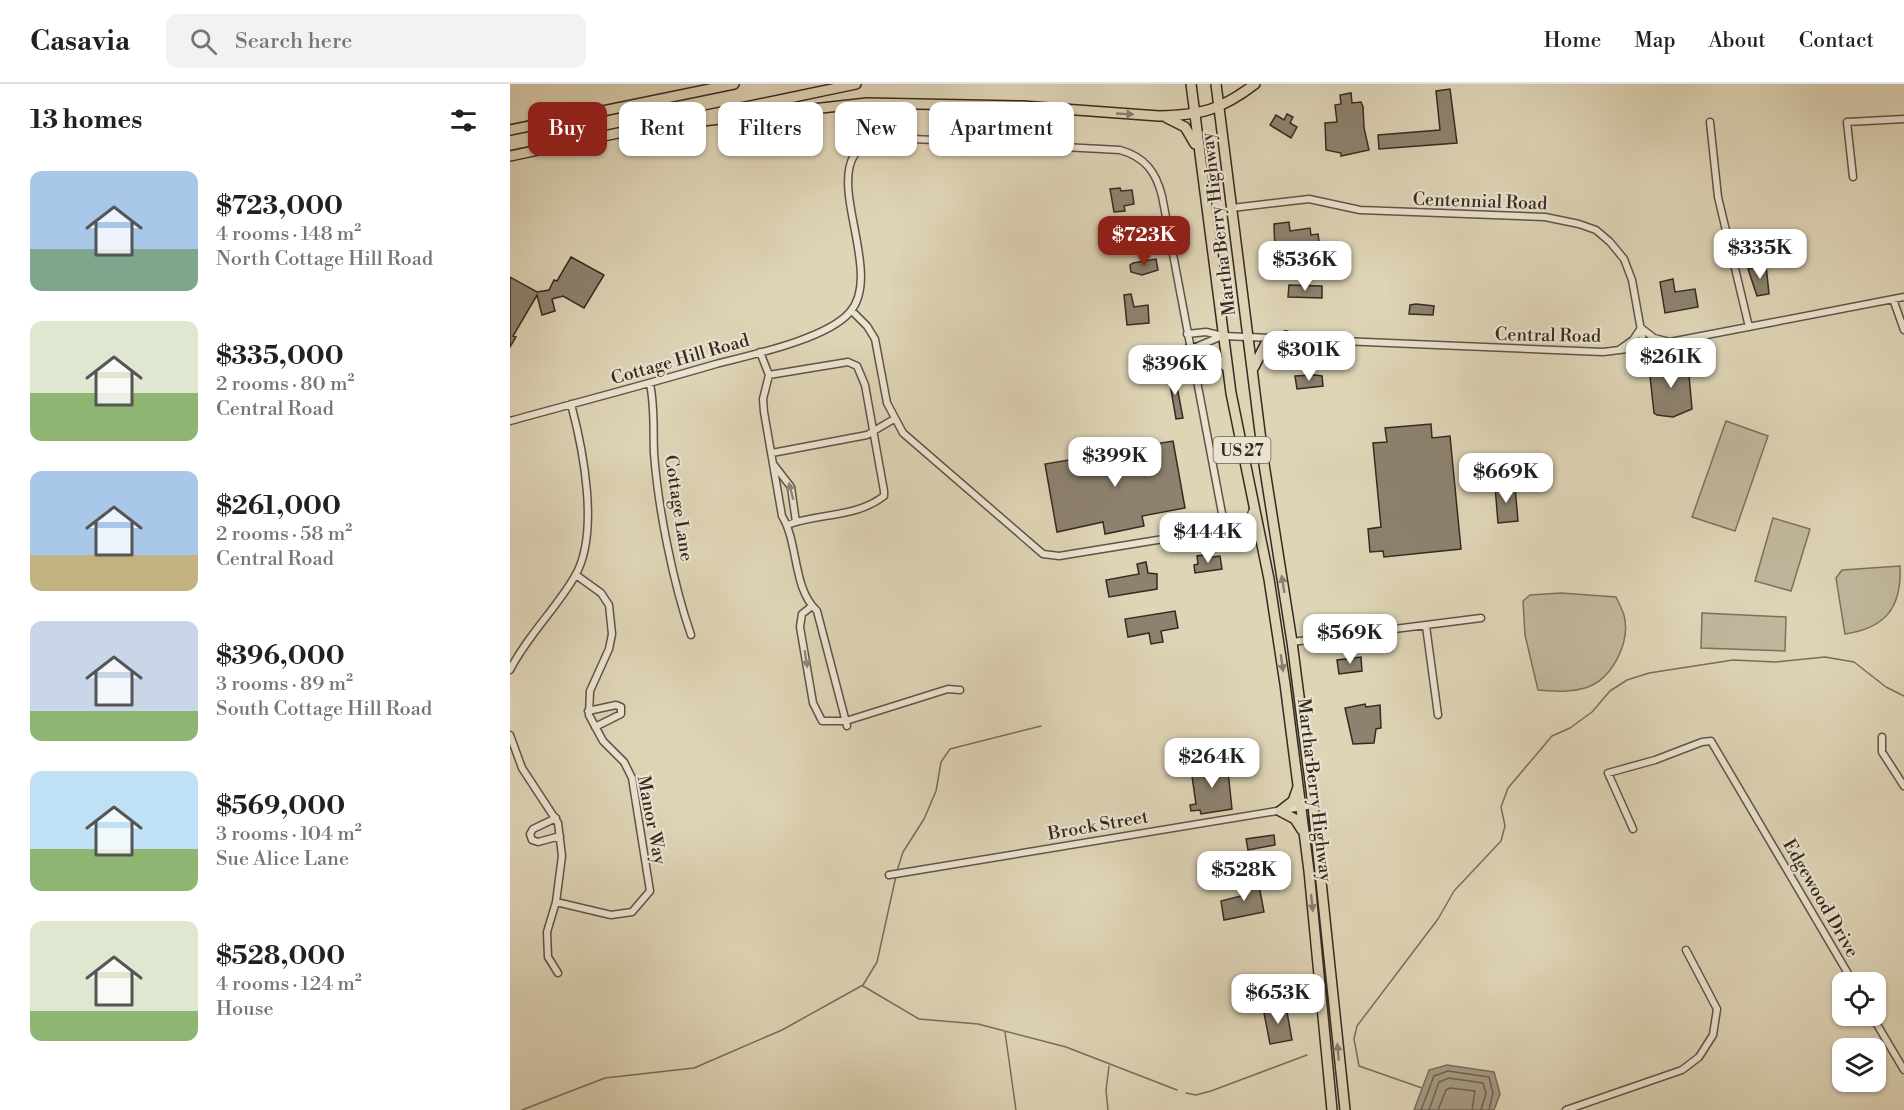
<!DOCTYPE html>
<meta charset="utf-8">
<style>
body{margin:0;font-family:"Libre Bodoni",serif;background:#f2f2f2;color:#202124;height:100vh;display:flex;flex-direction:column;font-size:22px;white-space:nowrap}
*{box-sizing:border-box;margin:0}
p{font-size:20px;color:#757577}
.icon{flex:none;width:33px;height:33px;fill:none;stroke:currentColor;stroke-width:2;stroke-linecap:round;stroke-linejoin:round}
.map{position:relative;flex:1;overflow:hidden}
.details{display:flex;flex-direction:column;background:#fff;width:510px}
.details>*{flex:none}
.hud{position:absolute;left:18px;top:18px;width:570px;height:54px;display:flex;gap:12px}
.tools{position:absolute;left:1322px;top:888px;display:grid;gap:12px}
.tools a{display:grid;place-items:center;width:54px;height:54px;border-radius:12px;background:#fff;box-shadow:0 2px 4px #0004;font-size:30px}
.price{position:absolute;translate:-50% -51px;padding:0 14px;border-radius:12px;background:#fff;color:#222;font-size:20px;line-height:39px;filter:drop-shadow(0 2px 3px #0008)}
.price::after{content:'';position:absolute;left:50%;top:36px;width:18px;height:14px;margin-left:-9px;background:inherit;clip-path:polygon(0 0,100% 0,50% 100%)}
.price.active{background:#8f2418;color:#fff}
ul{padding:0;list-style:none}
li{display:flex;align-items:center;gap:18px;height:150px;padding:0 30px}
li span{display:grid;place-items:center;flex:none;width:168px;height:120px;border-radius:12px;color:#555}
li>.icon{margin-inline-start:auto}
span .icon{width:72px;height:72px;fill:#fffc;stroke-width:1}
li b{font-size:26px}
h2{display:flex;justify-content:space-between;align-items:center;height:72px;padding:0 30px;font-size:26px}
.pill{padding:0 21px;border-radius:12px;background:#fff;box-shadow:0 2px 4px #0004;font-size:21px;line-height:54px}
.pill.active{background:#8f2418;color:#fff}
header{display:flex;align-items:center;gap:36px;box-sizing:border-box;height:84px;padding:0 30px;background:#fff;border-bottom:2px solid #e0e0e0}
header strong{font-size:28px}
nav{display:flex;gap:33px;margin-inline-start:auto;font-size:21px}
.search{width:420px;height:54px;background:#f2f2f2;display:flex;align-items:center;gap:15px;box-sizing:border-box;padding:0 21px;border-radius:12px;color:#757577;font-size:22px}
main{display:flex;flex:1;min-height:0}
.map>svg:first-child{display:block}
.green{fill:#c1b79d;stroke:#7b7060;stroke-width:1.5}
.water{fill:#a59a84;stroke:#786d5d;stroke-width:1.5}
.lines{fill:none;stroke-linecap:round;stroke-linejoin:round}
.shore{stroke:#6d6253;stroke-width:1.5}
.stream{stroke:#786d5d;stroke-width:1.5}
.building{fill:#8d826f;stroke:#352a22;stroke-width:1.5}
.minor-casing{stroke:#5f5447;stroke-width:9}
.highway-casing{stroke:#352a22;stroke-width:12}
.minor{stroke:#eae3d0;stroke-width:6}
.highway{stroke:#ded4b6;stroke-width:9}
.oneway{fill:#8a7f6c}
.oneway2{fill:#908679}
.labels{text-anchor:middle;stroke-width:4.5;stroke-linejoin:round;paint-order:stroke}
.shield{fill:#eae3d0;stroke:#6b6256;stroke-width:1.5}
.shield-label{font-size:16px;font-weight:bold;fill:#352a22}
.street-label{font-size:18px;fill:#352a22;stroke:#eae3d0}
</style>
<header>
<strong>Casavia</strong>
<div class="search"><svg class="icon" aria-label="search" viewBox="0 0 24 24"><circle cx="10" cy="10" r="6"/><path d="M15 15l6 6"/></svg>Search here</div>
<nav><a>Home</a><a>Map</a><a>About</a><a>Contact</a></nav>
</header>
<main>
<section class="details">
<h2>13 homes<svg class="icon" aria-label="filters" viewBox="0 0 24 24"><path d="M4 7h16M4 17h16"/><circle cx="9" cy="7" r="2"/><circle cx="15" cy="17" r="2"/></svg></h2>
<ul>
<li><span style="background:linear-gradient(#a9c7e8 65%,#7fa58c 0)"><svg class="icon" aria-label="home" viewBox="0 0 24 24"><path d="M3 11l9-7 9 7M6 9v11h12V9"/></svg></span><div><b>$723,000</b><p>4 rooms · 148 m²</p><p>North Cottage Hill Road</p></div></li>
<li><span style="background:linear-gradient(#dfe7d0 60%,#8fb573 0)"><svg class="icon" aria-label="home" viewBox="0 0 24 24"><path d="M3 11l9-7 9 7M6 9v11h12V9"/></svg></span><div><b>$335,000</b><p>2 rooms · 80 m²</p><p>Central Road</p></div></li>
<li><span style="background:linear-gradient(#a9c7e8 70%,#c2b280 0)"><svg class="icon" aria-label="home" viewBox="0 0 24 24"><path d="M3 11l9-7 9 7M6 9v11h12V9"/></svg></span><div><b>$261,000</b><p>2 rooms · 58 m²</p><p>Central Road</p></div></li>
<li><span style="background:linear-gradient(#c9d6e8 75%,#8fb573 0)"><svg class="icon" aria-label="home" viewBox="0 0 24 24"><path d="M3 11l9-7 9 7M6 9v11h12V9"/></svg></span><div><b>$396,000</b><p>3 rooms · 89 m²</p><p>South Cottage Hill Road</p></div></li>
<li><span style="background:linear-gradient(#bfe0f5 65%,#8fb573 0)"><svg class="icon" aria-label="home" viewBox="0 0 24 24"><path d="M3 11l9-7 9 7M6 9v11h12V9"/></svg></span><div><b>$569,000</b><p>3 rooms · 104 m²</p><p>Sue Alice Lane</p></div></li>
<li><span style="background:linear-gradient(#dfe7d0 75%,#8fb573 0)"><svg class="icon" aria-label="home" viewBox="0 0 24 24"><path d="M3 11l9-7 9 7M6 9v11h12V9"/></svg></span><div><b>$528,000</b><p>4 rooms · 124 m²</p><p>House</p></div></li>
</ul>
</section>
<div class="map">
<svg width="1394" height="1026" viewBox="0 0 1394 1026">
<rect width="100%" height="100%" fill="#ded4b6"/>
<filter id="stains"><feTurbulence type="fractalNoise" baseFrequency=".00333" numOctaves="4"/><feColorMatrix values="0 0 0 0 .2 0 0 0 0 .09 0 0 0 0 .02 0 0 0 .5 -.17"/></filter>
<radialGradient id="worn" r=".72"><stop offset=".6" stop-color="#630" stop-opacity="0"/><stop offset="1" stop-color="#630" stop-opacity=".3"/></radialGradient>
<!-- green -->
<path class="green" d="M1216 337 1258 352 1225 447 1182 433Z
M1263 434 1300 445 1281 507 1245 497Z
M1390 482C1392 523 1376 544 1335 550L1326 494 1332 486Z
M1051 509 1106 513C1109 519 1112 525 1114 531 1121 558 1102 596 1075 604 1059 609 1044 607 1028 606L1015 551 1013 517 1020 511Z
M1192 529 1276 533 1275 567 1191 564Z"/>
<!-- water -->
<path class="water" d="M937 981 984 988 990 1010 984 1026H904L919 986Z"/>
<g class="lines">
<!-- shore -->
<path class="shore" d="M911 1026 924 992 938 987 979 993 983 1009 979 1026
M919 1026 929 998 939 994 973 999 976 1009 971 1026
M928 1026 936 1006 940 1004 965 1007 962 1026"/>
<!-- stream -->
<path class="stream" d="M387 787 393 768 414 735 426 707 431 678 440 665 531 642
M353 902 409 935 468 940 556 963 667 1006
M495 948 506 1026
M912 1004 849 982 844 955 847 942 928 835 944 807 991 757 995 742 991 723 998 704 1042 652 1060 644 1082 628 1100 607 1117 596 1139 589 1223 576 1266 578 1315 573 1344 578 1376 603 1394 612
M676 1009 686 1011 701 1007 797 971
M12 1026 95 994 184 984 272 946 353 901 367 878 386 792
M598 1026 596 1006 599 982"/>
</g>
<!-- building -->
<path class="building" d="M940 5 947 59 869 65 868 51 930 46 926 7Z
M841 9 842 19 851 18 853 23 854 44 859 66 831 72V69L816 66 815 39 827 38 825 21 831 20 830 11Z
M777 30 783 33 780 39 787 43 781 54 760 41 766 31 774 36Z
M610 104 611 107 622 106 624 120 614 122 615 127 604 128 600 105Z
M779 138 780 147 800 144 801 151 808 150 810 164 802 165 803 171 783 174 784 179 770 181 768 168H765L764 140Z
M61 173 94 191 74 224 53 212 42 215 45 227 32 231 27 211 3 252 6 253 0 263V193L27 208 39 206 44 196 47 197Z
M646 175 648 186 632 191 621 188 620 181 623 179Z
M1256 181 1259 210 1247 212 1238 185Z
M1163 195 1165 208 1185 205 1188 223 1155 229 1150 198Z
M779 201 812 202V214L778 213Z
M621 210 624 223 638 221 639 239 617 241 614 211Z
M906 220 924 222 923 231 899 230 900 221Z
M1168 277V281L1178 280 1182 325 1163 333 1147 331 1144 329 1139 283H1148V279Z
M664 287 673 334 666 335 658 288Z
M805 291 812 292 813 302 787 305 785 292Z
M921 340 922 354 940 352 951 465 874 473 873 467 860 468 858 445 871 443 863 359 877 358 875 344Z
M663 357 675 424 632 432 634 442 595 450 593 438 547 448 535 380 565 375 564 373Z
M1003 401 1005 403 1008 437 988 439 985 402Z
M695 471 696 474 710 472 712 485 685 489 684 481 688 480 687 472Z
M636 478 638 489 647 490V505L599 513 596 496 629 490 627 480Z
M665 527 668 544 651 547 653 558 641 560 639 549 618 553 615 535Z
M851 573 852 587 829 590 827 576Z
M855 620 856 623 870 621 871 644 866 645 864 659 843 660 835 624Z
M717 678 722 725 691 730 690 726 681 727 680 721 686 720 681 685Z
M764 751 765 761 738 766 736 755Z
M748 796 754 828 714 836 711 817 731 812 729 799Z
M775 917 782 956 760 960 754 929 768 927 767 918Z"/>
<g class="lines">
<!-- minor casing -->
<g class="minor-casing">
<path id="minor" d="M1200 38 1208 113 1239 243
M1343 93 1337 38 1394 35
M722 124 799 115 850 126 1035 133 1069 140 1086 146 1100 158 1114 175 1122 196 1134 263
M1383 215 1394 246
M677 250 696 248 713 252 1093 268 1134 263 1394 213
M686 263 712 252
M1109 266 1123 256 1131 244 1144 254 1160 258
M250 268 259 291 253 315 254 328 272 432C289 460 282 503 307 527L337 642
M259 291 338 278 347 282 355 301 374 407V412C346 434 308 429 277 441
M140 300C145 324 143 346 144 369 148 424 163 499 181 551
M0 337C69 318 138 300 206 280 241 271 317 255 340 228 381 181 286 56 385 54L610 66C635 73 646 88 652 112L715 445 549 472 533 470 393 349 377 319 365 255 357 242 342 227
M262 369 357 351 384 335
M264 381 281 403 286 438
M729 443 738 438 744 423
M715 445 739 443 749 454
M302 522 292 530 290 543 303 619 312 637H336L438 605 450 606
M916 542 928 631
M782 558 971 534
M0 586C17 552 46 525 65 492 90 449 73 365 61 320
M78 627 106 621 111 623V630L85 643
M0 651 12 684 48 739 52 772 46 818 37 848 38 873 48 889
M1372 653V668L1394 702
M46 734 23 745 20 750 22 756 28 758 50 752
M1123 745 1098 689 1145 676 1192 658 1201 657 1343 898
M379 791 803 721
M46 818 101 831 122 828 140 807 122 694 114 678 93 657 79 631 80 607 99 565 102 550 99 521 91 509 66 491
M1362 932 1394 986
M1056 1026 1172 986 1189 973 1203 951 1207 925 1176 866"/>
</g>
<!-- highway casing -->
<g class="highway-casing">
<path id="highway" d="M681 0 721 309 759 495 775 600 799 787 822 1026
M706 0 754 380 782 558 803 721 835 1026
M657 34 675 43 685 60
M178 35 346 0
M138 43 357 19 512 22 649 32C691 31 711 26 745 0
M0 46 224 0
M0 72 141 42
M680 264 695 266 717 283
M744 283 755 261 776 252
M770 727 785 735 792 746
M770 727 783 717 788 703"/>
</g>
<!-- minor -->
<use href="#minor" class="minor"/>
<!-- highway -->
<use href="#highway" class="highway"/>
</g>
<!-- one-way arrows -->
<defs><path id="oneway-solid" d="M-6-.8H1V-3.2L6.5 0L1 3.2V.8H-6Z" transform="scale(1.5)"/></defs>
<g class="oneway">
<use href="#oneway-solid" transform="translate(615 30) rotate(3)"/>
<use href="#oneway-solid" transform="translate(773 500) rotate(-99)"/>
<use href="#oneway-solid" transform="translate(772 579) rotate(82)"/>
<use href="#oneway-solid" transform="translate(802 819) rotate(84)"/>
<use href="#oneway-solid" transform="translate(828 968) rotate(-95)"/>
</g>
<g class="oneway2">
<use href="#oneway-solid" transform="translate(281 407) rotate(-105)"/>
<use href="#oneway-solid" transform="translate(296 575) rotate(81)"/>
</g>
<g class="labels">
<!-- shield labels -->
<rect class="shield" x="703.5" y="353" width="57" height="26" rx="4.5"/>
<g class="shield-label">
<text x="732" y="372">US 27</text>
</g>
<!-- street labels -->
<g class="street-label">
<text transform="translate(970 117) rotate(2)" y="6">Centennial Road</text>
<text transform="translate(708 140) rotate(-97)" y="6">Martha Berry Highway</text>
<text transform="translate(1038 251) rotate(1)" y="6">Central Road</text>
<text transform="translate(170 275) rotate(-16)" y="6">Cottage Hill Road</text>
<text transform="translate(169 424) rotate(81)" y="6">Cottage Lane</text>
<text transform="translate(805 706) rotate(83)" y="6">Martha Berry Highway</text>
<text transform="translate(142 736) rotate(79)" y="6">Manor Way</text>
<text transform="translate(588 741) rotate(-10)" y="6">Brock Street</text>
<text transform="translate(1311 814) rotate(60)" y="6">Edgewood Drive</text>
</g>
</g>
<rect width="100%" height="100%" filter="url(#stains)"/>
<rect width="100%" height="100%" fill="url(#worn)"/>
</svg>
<div class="tools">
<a><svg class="icon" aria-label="locate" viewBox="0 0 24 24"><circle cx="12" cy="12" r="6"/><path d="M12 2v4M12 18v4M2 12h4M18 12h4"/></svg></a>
<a><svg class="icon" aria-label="layers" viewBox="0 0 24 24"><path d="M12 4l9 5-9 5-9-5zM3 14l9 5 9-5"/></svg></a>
</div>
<b class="price active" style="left:634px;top:183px">$723K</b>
<b class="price" style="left:1250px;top:196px">$335K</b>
<b class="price" style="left:795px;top:208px">$536K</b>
<b class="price" style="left:799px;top:298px">$301K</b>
<b class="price" style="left:1161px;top:305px">$261K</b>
<b class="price" style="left:665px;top:312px">$396K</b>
<b class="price" style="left:605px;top:404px">$399K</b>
<b class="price" style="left:996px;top:420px">$669K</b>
<b class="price" style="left:698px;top:480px">$444K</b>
<b class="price" style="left:840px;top:581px">$569K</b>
<b class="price" style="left:702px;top:705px">$264K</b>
<b class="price" style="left:734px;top:818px">$528K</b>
<b class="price" style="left:768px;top:941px">$653K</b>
<div class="hud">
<a class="pill active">Buy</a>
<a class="pill">Rent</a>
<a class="pill">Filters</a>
<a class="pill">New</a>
<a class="pill">Apartment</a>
</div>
</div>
</main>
